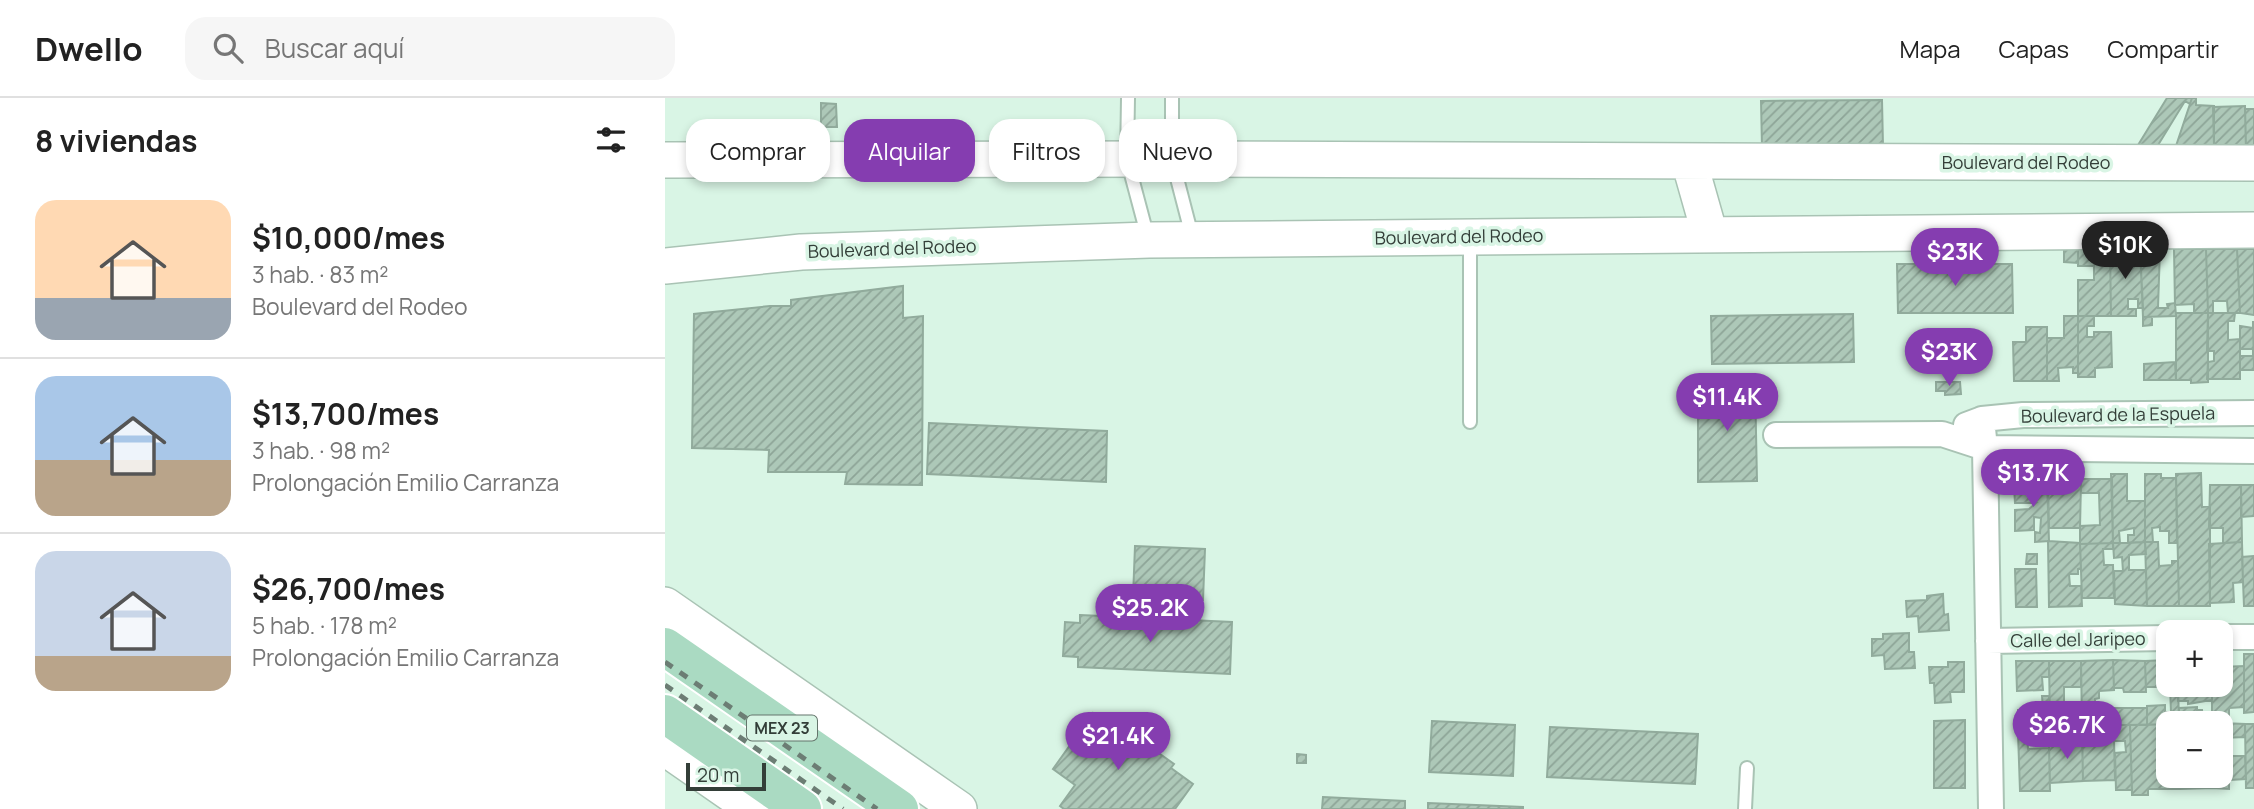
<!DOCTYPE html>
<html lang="es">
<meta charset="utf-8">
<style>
body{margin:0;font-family:Manrope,sans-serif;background:#f6f6f6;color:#222;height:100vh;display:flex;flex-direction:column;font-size:26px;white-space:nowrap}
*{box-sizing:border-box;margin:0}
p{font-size:23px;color:#767676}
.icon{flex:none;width:38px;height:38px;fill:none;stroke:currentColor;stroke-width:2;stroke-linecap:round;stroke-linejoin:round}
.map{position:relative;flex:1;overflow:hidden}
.side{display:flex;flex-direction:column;background:#fff;width:665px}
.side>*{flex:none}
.top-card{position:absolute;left:21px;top:21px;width:665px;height:63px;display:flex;gap:14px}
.tools{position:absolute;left:1491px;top:522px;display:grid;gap:14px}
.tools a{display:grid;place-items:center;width:77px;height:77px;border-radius:14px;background:#fff;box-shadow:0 4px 10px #0003;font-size:35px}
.scale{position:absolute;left:21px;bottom:18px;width:80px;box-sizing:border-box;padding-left:7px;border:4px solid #333e38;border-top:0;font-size:19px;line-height:24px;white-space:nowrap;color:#333e38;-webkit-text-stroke:5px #d9f5e5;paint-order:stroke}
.price{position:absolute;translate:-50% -60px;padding:0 16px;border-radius:24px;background:#853db0;color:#fff;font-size:23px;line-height:46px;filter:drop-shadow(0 2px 4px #0008)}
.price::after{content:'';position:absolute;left:50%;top:42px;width:21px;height:16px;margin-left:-10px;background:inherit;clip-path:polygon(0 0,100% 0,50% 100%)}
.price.current{background:#222;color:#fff}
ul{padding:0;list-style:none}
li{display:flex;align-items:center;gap:21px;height:175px;padding:0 35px}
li+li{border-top:2px solid #e0e0e0}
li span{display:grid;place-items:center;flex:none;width:196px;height:140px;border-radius:21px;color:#555}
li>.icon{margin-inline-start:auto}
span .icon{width:84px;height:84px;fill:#fffc;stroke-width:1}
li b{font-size:30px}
h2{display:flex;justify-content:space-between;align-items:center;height:84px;padding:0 35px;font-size:30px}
.tag{padding:0 24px;border-radius:21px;background:#fff;box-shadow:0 4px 10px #0003;font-size:24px;line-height:63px}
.tag.current{background:#853db0;color:#fff}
header{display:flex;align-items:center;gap:42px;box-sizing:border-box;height:98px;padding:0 35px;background:#fff;border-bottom:2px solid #e0e0e0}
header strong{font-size:33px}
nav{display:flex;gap:38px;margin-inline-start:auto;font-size:24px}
.search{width:490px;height:63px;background:#f6f6f6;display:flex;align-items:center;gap:18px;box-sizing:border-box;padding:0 24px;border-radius:21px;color:#767676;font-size:26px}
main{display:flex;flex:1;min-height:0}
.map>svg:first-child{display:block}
.building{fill:url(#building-hatch);stroke:#91ab9c;stroke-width:2}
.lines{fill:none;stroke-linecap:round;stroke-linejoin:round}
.lane-casing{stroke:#a9c3b4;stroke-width:16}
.street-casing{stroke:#a9c3b4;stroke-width:28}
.secondary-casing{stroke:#a9c3b4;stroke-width:38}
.primary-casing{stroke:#fff;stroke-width:42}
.lane{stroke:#fff;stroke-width:12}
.street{stroke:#fff;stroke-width:24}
.secondary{stroke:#fff;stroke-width:35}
.primary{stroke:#aadac2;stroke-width:38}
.rail{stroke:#6c7d74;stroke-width:5;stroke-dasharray:9 9;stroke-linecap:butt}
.labels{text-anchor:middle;stroke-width:7;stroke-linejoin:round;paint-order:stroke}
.shield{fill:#d9f5e5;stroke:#65756c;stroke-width:2}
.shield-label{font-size:16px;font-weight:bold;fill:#333e38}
.street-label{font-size:18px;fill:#333e38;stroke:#d9f5e5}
</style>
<header>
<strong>Dwello</strong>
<div class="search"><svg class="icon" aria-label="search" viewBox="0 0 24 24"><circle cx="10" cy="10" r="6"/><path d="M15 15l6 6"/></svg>Buscar aquí</div>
<nav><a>Mapa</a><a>Capas</a><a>Compartir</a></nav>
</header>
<main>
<section class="side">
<h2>8 viviendas<svg class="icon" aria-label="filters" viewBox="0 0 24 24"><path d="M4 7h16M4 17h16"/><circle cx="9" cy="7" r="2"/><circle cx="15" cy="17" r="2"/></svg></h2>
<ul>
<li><span style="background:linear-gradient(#ffd9b3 70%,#9aa5b1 0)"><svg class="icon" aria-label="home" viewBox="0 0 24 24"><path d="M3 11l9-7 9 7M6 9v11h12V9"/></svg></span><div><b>$10,000/mes</b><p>3 hab. · 83 m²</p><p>Boulevard del Rodeo</p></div></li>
<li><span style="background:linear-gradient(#a9c7e8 60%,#b9a48a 0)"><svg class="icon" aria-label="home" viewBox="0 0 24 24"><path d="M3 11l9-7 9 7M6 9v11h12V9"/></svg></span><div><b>$13,700/mes</b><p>3 hab. · 98 m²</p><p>Prolongación Emilio Carranza</p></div></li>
<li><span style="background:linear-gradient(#c9d6e8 75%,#b9a48a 0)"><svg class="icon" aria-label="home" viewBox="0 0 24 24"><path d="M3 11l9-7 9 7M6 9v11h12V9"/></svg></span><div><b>$26,700/mes</b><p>5 hab. · 178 m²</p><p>Prolongación Emilio Carranza</p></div></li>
</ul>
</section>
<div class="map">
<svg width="1589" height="711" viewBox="0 0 1589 711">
<defs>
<pattern id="building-hatch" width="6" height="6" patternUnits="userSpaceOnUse" patternTransform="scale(1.75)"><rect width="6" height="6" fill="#adc8b8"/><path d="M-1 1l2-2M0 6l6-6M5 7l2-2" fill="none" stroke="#8da497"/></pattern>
</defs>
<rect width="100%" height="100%" fill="#d9f5e5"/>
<!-- building -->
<path class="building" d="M1502 0H1527L1525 6 1520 3 1490 52H1470Z
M1527 0H1531V7L1549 8V48H1511Z
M1217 2 1218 48 1097 49 1096 3Z
M156 5 171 6 172 29H156Z
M1580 8 1581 49 1549 48 1548 9Z
M1580 11H1589V53H1581Z
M1399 151H1413V165L1399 164Z
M1413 151H1445L1446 218H1413V182H1429V168H1413Z
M1445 151H1475L1478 210H1473V201H1463V211H1471V218H1446Z
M1475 151H1495L1493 210H1503L1502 206 1510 205 1511 218 1478 219Z
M1509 151H1541L1543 215H1529V206L1510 207Z
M1541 151H1572L1575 215H1563L1562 203H1548V215H1543Z
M1572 151H1589V217L1575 215Z
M1232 166H1347L1348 215H1233Z
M238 188V220L258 218 257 387 180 386 182 374H103L104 352 27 350 29 216 105 208H126V202Z
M1511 215H1543V284L1526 285V282H1511Z
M1543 215H1570L1569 223H1563V242L1575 241V281H1542L1543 264 1549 263V253H1542Z
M1188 216 1189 264 1047 266 1046 218Z
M1399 218H1413V275H1408V269L1393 270 1394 283H1382V240H1399Z
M1413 218H1429V228H1422V239H1429V234H1446L1447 269 1430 270V279H1413Z
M1478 219H1487V227L1478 228Z
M1588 223 1589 272H1575V258H1588V251H1575V228L1588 230Z
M1361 229H1382V283H1349L1348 244H1361Z
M1510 264 1511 282H1479V266Z
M1271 284H1295L1296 296 1280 297V293H1271Z
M1033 285H1090L1092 383 1033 384Z
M264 325 442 333 441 384 262 376Z
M1536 375 1537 409 1545 408V508H1514L1511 376Z
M1446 376H1462V403H1480V444L1463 445V437H1469V430L1454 433 1455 445H1448Z
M1480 376H1496V380H1511L1512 445H1504V433H1495V429L1487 430 1488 444H1480Z
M1416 381H1447L1448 445 1415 446V428L1435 427 1434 395H1416Z
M1366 382H1382L1384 443 1370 444V434L1375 435 1376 420 1369 419V432L1350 433V412L1364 411 1371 405H1350L1349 388H1367Z
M1416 385 1415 430H1384L1383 386Z
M1545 387H1576L1577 444 1558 445V430H1544Z
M1576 387H1589V418L1576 419Z
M1383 443 1415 445 1416 470 1413 471V476H1404L1405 488H1416L1417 508 1384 509Z
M1480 444 1481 456 1464 457V472H1481L1482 508 1450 506 1449 473H1458L1457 459 1449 460 1448 445Z
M1480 444H1493L1494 468 1507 467V463H1513L1514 508H1482Z
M1577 444 1578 484 1568 485 1569 504 1545 505 1544 446Z
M1448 445V451H1438L1439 467H1448L1449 500H1417L1415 446Z
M470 448 540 451 538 502 468 499Z
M1362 456H1372V466H1361Z
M1589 458V508H1579L1577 459Z
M1350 471H1371L1372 509H1351Z
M1278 496 1279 517 1283 516 1284 532 1254 534 1253 518 1242 519 1241 503 1262 502V498Z
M415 517 567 524 565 576 413 569V559L398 558 400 524 415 525Z
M1244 535V554H1249L1250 570 1220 571 1219 557 1207 558V541H1218V536Z
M1579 556H1589V614L1579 615Z
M1448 562 1449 592 1434 593V600L1430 601 1431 626 1417 627 1416 563Z
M1448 562 1480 563 1481 594H1459L1458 590H1449Z
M1503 562V586H1513L1514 625 1482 627V608L1500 607V614H1506L1505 589H1481L1480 563Z
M1351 563H1384V579H1377L1378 592 1352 593Z
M1384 563H1416V589H1399V609L1416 608 1417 627H1385Z
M1283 564H1299V594H1285L1286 604 1270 605 1269 585H1265L1264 569H1283Z
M1579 568V609L1564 610V625H1547V586H1556V569Z
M1513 586H1547V602L1523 606V603H1513Z
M1377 598H1384L1385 627 1353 628V612H1378Z
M1532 609V612H1537L1538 625H1514V610Z
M1449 610H1482V627H1449Z
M428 615 449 631 453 626 509 666 506 670 528 686 510 711H399L395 708 410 687 388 671Z
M1300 622V690H1269V623Z
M767 623 850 627 848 678 764 674Z
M1556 625 1580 626V639L1556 640Z
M1429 626V643L1449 642 1450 682 1418 683 1417 627Z
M1503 626V641H1499L1500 654H1503V677H1516V691H1483V697H1467L1465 627Z
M1580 626H1589V690H1581Z
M1449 627H1465L1467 692H1451L1450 655 1461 654 1460 643H1449Z
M885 629 1033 636 1030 686 882 679Z
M1353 635H1362L1363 651 1384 650 1385 693H1355Z
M1417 635 1418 683 1385 685 1384 647H1405V636Z
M632 656 641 657V665H632Z
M1564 658H1580L1581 681 1564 682V691L1548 690V677H1556V665H1564Z
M1516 677H1548V690L1516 691Z
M658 699 740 703V711H657Z
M763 705 858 709V711H763Z"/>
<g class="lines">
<!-- lane casing -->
<g class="lane-casing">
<path id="lane" d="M463 0 462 61 483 140
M507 0V61L527 138
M805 324V143
M1080 711 1082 670"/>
</g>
<!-- street casing -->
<g class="street-casing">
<path id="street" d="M1317 321 1320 350 1326 711
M1301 327 1317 321 1358 317 1589 315
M1111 337 1277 336 1320 350 1589 353
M1556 539H1589
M1323 543 1503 540"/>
</g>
<!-- secondary casing -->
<g class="secondary-casing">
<path id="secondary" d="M0 62 507 61 1589 65
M1024 63 1045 137
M0 168 136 154 484 142 1589 132
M0 507 294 711
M0 650 88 711"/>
</g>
<!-- primary casing -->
<g class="primary-casing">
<path id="primary" d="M0 549 234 711
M0 616 137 711"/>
</g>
<!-- lane -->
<use href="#lane" class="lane"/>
<!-- street -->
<use href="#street" class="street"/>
<!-- secondary -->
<use href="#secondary" class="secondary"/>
<!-- primary -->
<use href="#primary" class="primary"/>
<!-- rail -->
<path class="rail" d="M0 564 212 711
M0 587 178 711"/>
</g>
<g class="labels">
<!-- shield labels -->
<rect class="shield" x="82" y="617.5" width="70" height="25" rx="5"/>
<g class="shield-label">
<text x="117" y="636">MEX 23</text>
</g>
<!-- street labels -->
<g class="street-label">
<text x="1361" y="71">Boulevard del Rodeo</text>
<text transform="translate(794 139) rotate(-1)" y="6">Boulevard del Rodeo</text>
<text transform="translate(227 151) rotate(-2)" y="6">Boulevard del Rodeo</text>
<text transform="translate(1453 317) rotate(-1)" y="6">Boulevard de la Espuela</text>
<text transform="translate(1413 542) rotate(-1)" y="6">Calle del Jaripeo</text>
</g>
</g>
</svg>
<div class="tools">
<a>+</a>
<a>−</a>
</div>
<div class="scale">20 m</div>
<b class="price current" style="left:1460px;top:183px">$10K</b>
<b class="price" style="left:1290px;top:190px">$23K</b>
<b class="price" style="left:1284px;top:290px">$23K</b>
<b class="price" style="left:1062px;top:335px">$11.4K</b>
<b class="price" style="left:1368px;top:411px">$13.7K</b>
<b class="price" style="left:485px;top:546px">$25.2K</b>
<b class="price" style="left:1402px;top:663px">$26.7K</b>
<b class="price" style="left:453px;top:674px">$21.4K</b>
<div class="top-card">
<a class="tag">Comprar</a>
<a class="tag current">Alquilar</a>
<a class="tag">Filtros</a>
<a class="tag">Nuevo</a>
</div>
</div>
</main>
